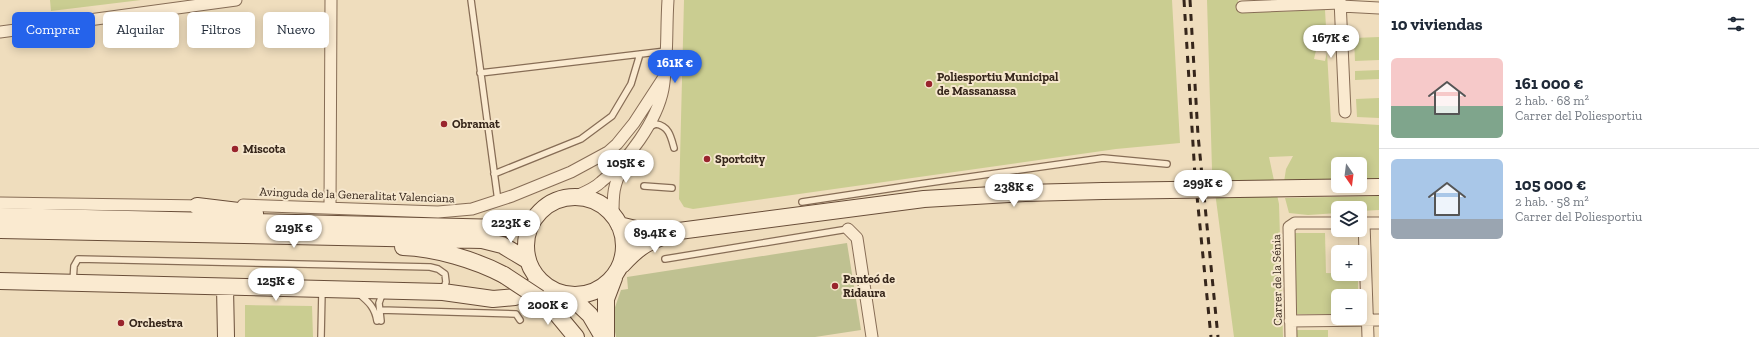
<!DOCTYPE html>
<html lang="es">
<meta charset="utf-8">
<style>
body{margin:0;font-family:"Zilla Slab",serif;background:#f2f2f3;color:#1f2937;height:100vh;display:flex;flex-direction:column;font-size:15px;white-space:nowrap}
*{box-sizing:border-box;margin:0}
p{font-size:13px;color:#747a83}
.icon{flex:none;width:22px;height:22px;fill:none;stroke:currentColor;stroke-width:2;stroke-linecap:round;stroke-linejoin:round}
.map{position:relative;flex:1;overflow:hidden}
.drawer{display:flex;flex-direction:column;background:#fff;width:380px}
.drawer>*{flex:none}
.guide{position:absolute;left:12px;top:12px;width:380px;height:36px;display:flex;gap:8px}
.needle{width:26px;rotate:166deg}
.buttons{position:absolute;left:1331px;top:157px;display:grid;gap:8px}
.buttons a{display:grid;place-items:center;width:36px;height:36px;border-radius:6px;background:#fff;box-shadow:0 2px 10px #0003;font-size:20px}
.price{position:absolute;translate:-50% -34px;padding:0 9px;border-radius:14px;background:#fff;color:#222;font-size:13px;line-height:26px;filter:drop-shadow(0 1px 2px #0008)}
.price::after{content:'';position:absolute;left:50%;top:24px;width:12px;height:9px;margin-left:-6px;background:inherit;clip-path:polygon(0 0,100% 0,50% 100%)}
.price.active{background:#2563eb;color:#fff}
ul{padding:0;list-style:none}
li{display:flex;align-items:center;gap:12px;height:100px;padding:0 12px}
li+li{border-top:1px solid #e0e1e3}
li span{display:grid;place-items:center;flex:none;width:112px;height:80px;border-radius:6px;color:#555}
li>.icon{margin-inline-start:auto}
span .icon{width:48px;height:48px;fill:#fffc;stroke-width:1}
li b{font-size:17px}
h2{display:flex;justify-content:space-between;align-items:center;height:48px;padding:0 12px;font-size:17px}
.tag{padding:0 14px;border-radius:6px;background:#fff;box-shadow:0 2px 10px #0003;font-size:14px;line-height:36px}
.tag.active{background:#2563eb;color:#fff}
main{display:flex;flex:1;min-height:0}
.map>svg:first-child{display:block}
.green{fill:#cacd91}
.cemetery{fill:#bfc191}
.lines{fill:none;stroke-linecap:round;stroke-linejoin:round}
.lane-casing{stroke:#876d56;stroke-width:8}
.street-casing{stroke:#876d56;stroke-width:13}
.secondary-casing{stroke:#694e39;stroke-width:18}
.lane{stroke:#faead0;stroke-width:5.5}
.street{stroke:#faead0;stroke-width:11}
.secondary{stroke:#faead0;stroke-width:16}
.rail{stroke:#36261b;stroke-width:3;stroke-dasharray:7 7;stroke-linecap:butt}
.secondary-bridge-casing{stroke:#694e39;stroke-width:18;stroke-linecap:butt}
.secondary-bridge{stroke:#faead0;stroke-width:16}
.poi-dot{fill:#99242d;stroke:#f6e7cd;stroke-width:1.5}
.labels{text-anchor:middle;stroke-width:4;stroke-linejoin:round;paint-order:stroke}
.poi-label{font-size:12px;font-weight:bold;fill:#36261b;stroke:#f6e7cd;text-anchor:start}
.street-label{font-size:12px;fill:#36261b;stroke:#f6e7cd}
</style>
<main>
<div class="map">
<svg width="1379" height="337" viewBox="0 0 1379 337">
<rect width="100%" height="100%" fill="#efddbd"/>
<!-- green -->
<path class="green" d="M50 0H141L51 11Z
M684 0H1172L1180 143 1116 149 693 209 684 207 679 199Z
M1207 0H1238L1239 13 1325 10 1327 44 1318 42 1314 59 1325 61 1327 52 1331 122 1379 125V182H1360V164H1338V182H1284L1286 169 1293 156 1269 157 1279 204 1283 337H1234L1212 169Z
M1379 37V60L1355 61 1354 38Z
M1379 70V79L1355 80V71Z
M1379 98V118L1357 117 1356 99Z
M1379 196V210L1360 211V208H1338V213L1308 215 1289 213 1285 198Z
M1294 233H1325L1326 273 1358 274V296H1338V314H1297Z
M245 305 312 306 313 337H245Z
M1297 330H1328V337H1297Z"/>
<!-- cemetery -->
<path class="cemetery" d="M847 243 861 330 815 337H616L612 316 621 290 628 289 627 277Z"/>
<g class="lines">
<!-- lane casing -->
<g class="lane-casing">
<path id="lane" d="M471 0 498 201
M480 73 666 51
M649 127 656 124C669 126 671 137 674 148
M494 174 581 139 612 116 631 84 640 54
M644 186 672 188
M802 202 920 184 1103 158 1167 164
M665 259 848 229
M73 282 74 266 78 259 430 267 438 269 445 274 446 282 443 290
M359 294C369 302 375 308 377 321
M380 310 516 314 520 320
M381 321 379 303 383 292
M321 337 322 291"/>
</g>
<!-- street casing -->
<g class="street-casing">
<path id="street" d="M1340 0 1345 112
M1341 6 1379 8
M1242 7 1340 3
M0 32 236 0
M574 197C583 193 594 189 601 182 627 162 657 121 663 89 668 60 666 29 668 0
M0 203 204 206
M243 205 438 212 472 209 512 196 571 172 608 152 617 144 634 123 664 77
M330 207 331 0
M613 215C613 195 613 185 623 167
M1360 223H1379
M1364 223 1368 337
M848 229 857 238 872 337
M1290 321 1379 320
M1291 337 1289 227 1295 223H1338"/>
</g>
<!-- secondary casing -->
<g class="secondary-casing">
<path id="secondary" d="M1303 188 1379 187
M526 246a49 49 0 1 1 98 0a49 49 0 1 1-98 0Z
M197 206 255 213
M0 216 504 228 533 220
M619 225 640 230 667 229
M0 230 482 240 502 245 527 260
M403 247C435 248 476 260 504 275
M622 265C643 242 651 241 679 231L924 199 1025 193 1103 191
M0 281 443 292 493 299 515 297 540 282
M225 287 226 337
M570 296 590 315 603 337
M539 298 556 313 576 337
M606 337V299L614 278"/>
</g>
<!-- lane -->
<use href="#lane" class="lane"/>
<!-- street -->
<use href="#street" class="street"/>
<!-- secondary -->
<use href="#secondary" class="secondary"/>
<!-- rail -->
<path class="rail" d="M1184 0 1195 176 1211 337
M1190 0 1198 135 1218 337"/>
<!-- secondary-bridge casing -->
<g class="secondary-bridge-casing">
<path id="secondary-bridge" d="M1103 191 1303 188
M504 275 539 298"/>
</g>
<!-- secondary-bridge -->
<use href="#secondary-bridge" class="secondary-bridge"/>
</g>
<!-- markers -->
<g class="poi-dot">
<circle cx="929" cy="84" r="4"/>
<circle cx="444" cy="124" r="4"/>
<circle cx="235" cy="149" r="4"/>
<circle cx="707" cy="159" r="4"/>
<circle cx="835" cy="286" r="4"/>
<circle cx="121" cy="323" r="4"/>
</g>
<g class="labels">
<!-- poi labels -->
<g class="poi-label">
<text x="937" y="81">Poliesportiu Municipal<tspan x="937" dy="14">de Massanassa</tspan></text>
<text x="452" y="128">Obramat</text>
<text x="243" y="153">Miscota</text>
<text x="715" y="163">Sportcity</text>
<text x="843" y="283">Panteó de<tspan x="843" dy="14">Ridaura</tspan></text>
<text x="129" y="327">Orchestra</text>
</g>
<!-- street labels -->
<g class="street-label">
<text transform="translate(357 195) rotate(2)" y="4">Avinguda de la Generalitat Valenciana</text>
<text transform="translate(1277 280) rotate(-91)" y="4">Carrer de la Sénia</text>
</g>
</g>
</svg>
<div class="buttons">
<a><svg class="needle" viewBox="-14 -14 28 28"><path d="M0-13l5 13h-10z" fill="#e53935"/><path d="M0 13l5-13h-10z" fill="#747a83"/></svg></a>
<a><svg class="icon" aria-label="layers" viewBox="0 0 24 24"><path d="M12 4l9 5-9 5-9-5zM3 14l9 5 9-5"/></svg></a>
<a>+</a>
<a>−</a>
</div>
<b class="price" style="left:1331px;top:59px">167K €</b>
<b class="price active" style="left:675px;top:84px">161K €</b>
<b class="price" style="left:626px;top:184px">105K €</b>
<b class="price" style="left:1203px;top:204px">299K €</b>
<b class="price" style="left:1014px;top:208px">238K €</b>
<b class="price" style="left:511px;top:244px">223K €</b>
<b class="price" style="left:294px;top:249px">219K €</b>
<b class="price" style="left:655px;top:254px">89.4K €</b>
<b class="price" style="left:276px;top:302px">125K €</b>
<b class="price" style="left:548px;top:326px">200K €</b>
<div class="guide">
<a class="tag active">Comprar</a>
<a class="tag">Alquilar</a>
<a class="tag">Filtros</a>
<a class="tag">Nuevo</a>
</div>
</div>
<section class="drawer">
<h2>10 viviendas<svg class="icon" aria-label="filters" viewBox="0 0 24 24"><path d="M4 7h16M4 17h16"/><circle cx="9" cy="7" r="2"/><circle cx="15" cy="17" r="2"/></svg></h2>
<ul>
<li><span style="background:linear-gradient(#f6c9c9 60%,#7fa58c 0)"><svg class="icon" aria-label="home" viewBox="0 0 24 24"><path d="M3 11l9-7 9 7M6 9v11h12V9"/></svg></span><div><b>161 000 €</b><p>2 hab. · 68 m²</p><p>Carrer del Poliesportiu</p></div></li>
<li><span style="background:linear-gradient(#a9c7e8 75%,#9aa5b1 0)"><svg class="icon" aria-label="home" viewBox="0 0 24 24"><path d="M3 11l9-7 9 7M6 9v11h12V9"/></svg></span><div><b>105 000 €</b><p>2 hab. · 58 m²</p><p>Carrer del Poliesportiu</p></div></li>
</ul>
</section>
</main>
